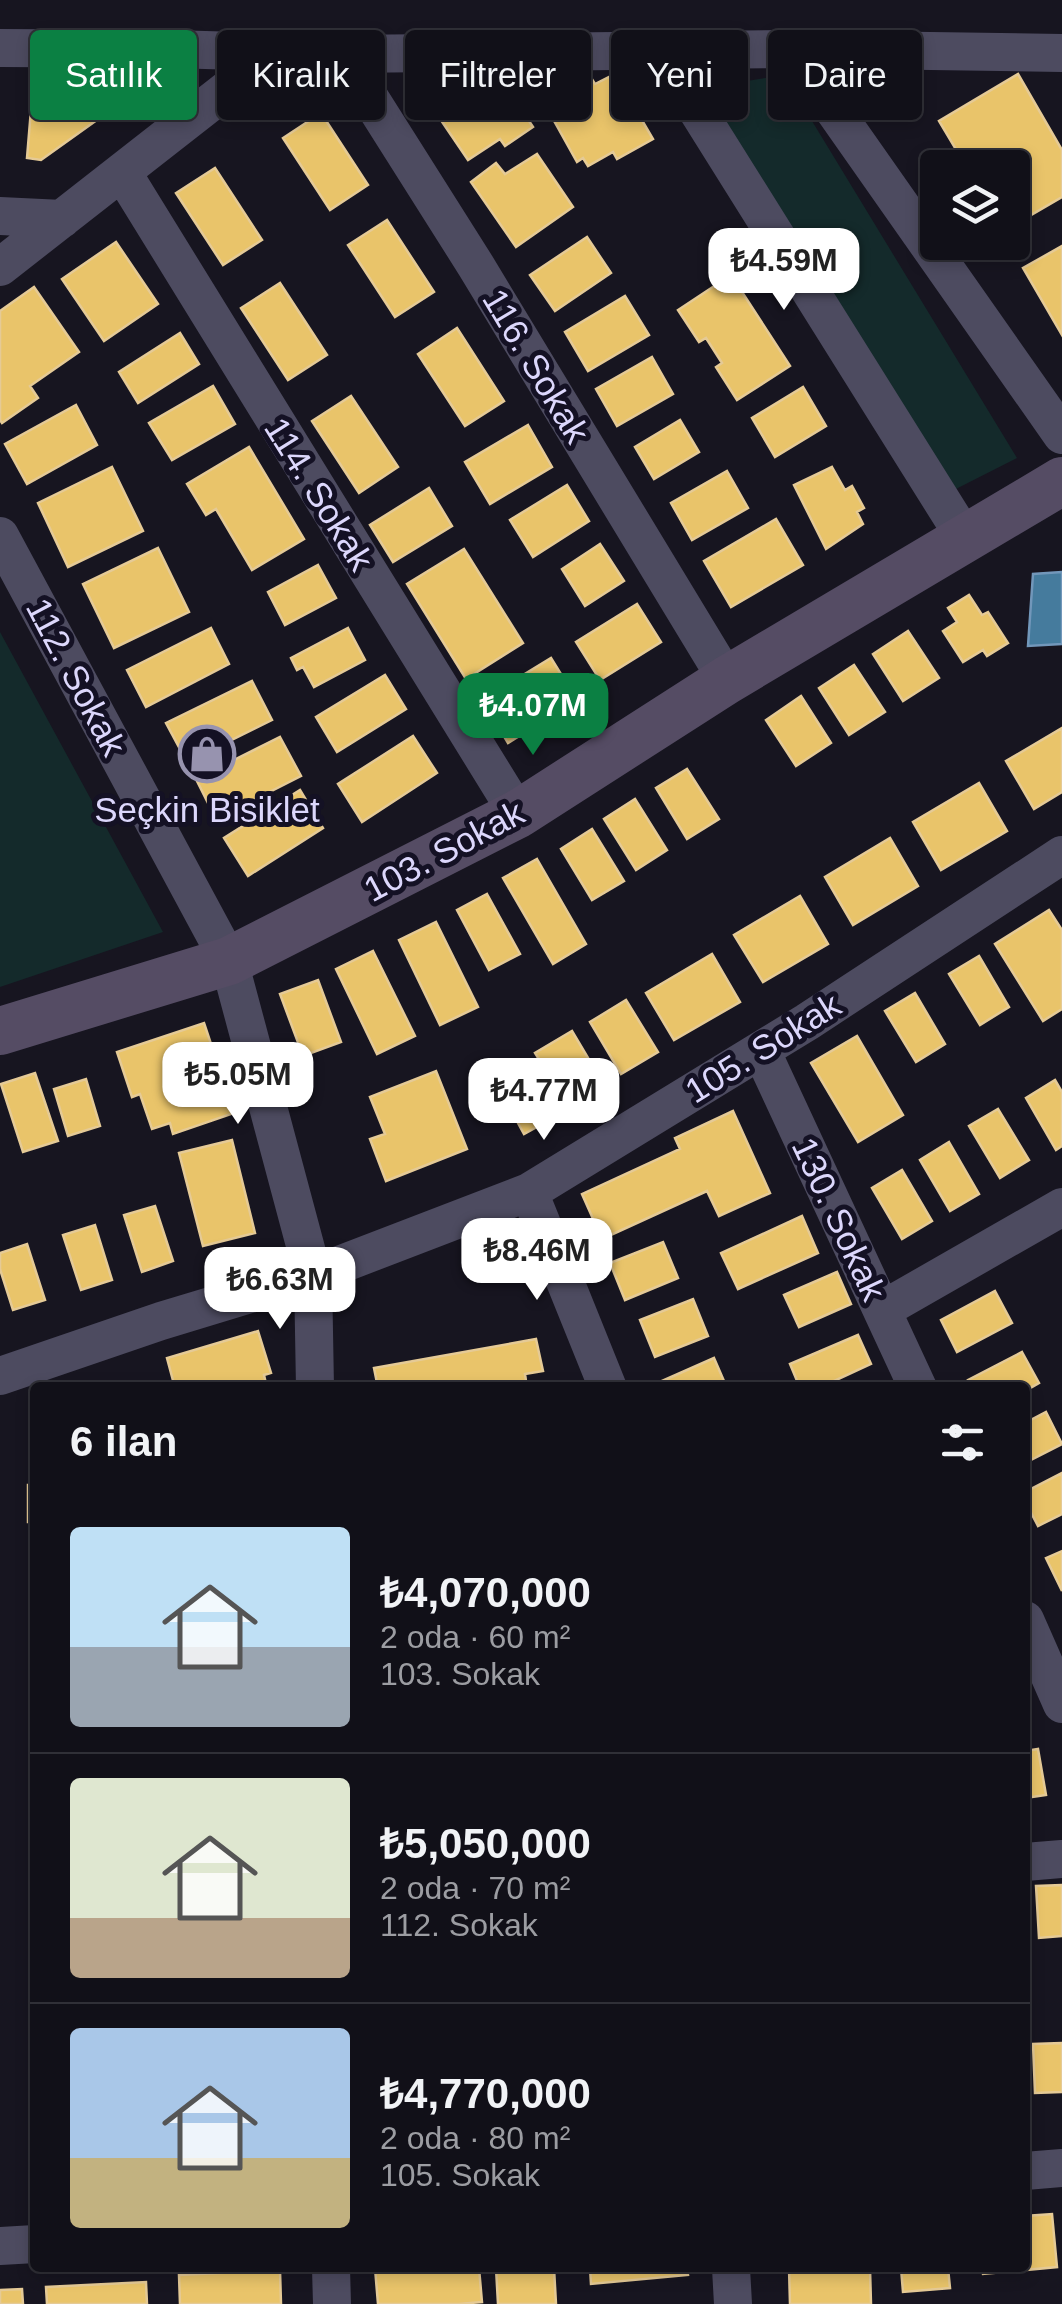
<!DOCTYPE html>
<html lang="tr">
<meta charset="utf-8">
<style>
body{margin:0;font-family:Helvetica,sans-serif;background:#1a1921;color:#f1f3f6;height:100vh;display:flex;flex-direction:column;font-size:38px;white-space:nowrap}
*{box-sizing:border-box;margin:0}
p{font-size:32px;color:#9c9da2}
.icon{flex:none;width:55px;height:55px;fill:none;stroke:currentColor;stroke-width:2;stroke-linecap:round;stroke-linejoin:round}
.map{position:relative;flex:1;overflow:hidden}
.sheet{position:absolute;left:30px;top:1382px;width:1000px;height:890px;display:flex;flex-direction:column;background:#111018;border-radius:10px;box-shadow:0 5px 15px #0003,0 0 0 2px #303037}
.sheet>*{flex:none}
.guide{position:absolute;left:30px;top:30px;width:1002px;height:90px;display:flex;gap:20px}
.fabs{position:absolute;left:920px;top:150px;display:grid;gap:20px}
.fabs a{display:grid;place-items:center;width:110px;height:110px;border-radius:10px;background:#111018;box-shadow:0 5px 15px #0003,0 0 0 2px #303037;font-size:50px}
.price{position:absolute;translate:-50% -85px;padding:0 22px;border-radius:20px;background:#fff;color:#222;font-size:32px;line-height:65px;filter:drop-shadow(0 2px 5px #0008)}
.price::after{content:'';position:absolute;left:50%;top:60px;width:30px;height:22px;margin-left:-15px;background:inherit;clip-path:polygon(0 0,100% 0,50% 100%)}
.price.selected{background:#0b8043;color:#fff}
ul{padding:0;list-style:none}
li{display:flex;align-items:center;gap:30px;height:250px;padding:0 40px}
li+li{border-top:2px solid #303037}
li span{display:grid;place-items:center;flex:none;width:280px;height:200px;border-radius:10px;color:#555}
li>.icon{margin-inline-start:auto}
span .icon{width:120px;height:120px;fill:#fffc;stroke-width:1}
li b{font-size:42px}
h2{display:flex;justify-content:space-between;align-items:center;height:120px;padding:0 40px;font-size:42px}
.chip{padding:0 35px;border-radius:10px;background:#111018;box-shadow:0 5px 15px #0003,0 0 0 2px #303037;font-size:35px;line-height:90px}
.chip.selected{background:#0b8043;color:#fff}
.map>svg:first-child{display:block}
.green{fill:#142a2b}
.homes{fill:#e9c46a;stroke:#e5ca96;stroke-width:2.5}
.public{fill:#457b9d;stroke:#7297ba;stroke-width:2.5}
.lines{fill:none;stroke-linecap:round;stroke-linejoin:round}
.minor{stroke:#4d4b60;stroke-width:38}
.major{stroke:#554c64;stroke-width:48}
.labels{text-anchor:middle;stroke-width:10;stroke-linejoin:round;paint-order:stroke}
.street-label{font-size:35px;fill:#dcd7fc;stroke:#141124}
.poi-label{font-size:35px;fill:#dcd7fc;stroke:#141124}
</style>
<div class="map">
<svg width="1062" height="2304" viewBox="0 0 1062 2304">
<rect width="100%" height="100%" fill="#171520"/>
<!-- green -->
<path class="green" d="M784 75 1017 458 946 494 685 91Z
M0 632 163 932 0 987Z"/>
<!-- homes -->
<path class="homes" d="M34 73 131 81 136 92 41 160 27 158Z
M588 73 595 84 615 74 653 139 617 159 613 152 588 166 583 158 577 162 538 92 555 82 559 89Z
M1018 74 1062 150V197L1012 226V168H967L939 121Z
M457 82 464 94 482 82 488 91 503 82 533 127 505 146 500 139 468 160 428 101Z
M321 113 368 185 330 210 283 138Z
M537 154 573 207 516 247 471 182 496 163 505 174Z
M215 168 262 240 223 265 176 193Z
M387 220 434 292 395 317 348 245Z
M587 237 611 273 555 311 530 275Z
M116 242 158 304 104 341 62 279Z
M1062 246V335L1023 268Z
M731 275 790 366 737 400 716 367 722 363 706 338 699 342 678 310Z
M280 283 327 355 288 380 241 308Z
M34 287 79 352 30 386 38 398 2 423 0 420V311Z
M625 296 649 335 588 371 565 332Z
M457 328 504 401 465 426 418 354Z
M180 333 199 364 138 403 119 372Z
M652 357 673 394 617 426 596 389Z
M213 386 235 424 172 460 149 423Z
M803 387 826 426 775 457 752 418Z
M351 396 398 467 359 493 312 421Z
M76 405 97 445 27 484 5 444Z
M680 420 699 452 654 479 635 447Z
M528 425 552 467 490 504 465 462Z
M249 447 304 539 252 570 216 509 206 515 187 484Z
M112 467 143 531 68 567 38 503Z
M832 467 845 490 852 486 864 508 857 512 863 524 826 549 794 485Z
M727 471 748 508 692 540 671 503Z
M567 485 589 521 533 557 510 520Z
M429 488 452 526 393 562 370 525Z
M776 519 803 565 731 607 704 561Z
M600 544 624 581 585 606 562 569Z
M158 548 189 612 114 648 83 584Z
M464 549 523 643 466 679 407 584Z
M318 565 336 598 285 625 268 592Z
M969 595 982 615 988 612 1008 643 987 656 983 650 963 662 943 631 957 622 948 608Z
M637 604 661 642 600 680 576 642Z
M211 628 229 664 146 707 127 670Z
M348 628 365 660 314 687 303 667 297 670 291 658Z
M908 631 939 678 903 701 873 654Z
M551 658 577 700 508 743 482 700Z
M854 665 885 712 849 735 819 688Z
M385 675 406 709 337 752 316 717Z
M252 681 272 720 187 762 166 723Z
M801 696 831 743 796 766 766 720Z
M1062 728V792L1034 809 1006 761Z
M413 736 437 773 362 822 338 784Z
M280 737 301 776 216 819 196 779Z
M687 769 719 819 687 839 656 788Z
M979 783 1007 831 941 870 913 822Z
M300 790 323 828 248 876 224 838Z
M635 799 667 850 636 870 604 819Z
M592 829 624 881 592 900 561 849Z
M890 838 918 886 853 925 825 877Z
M537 859 586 944 553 964 503 878Z
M487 894 520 954 489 970 457 910Z
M800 896 828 944 763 982 734 935Z
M1049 910 1062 930V1009L1043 1021 995 944Z
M436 922 478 1007 440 1025 399 940Z
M373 951 415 1036 377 1054 336 969Z
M712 954 740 1002 674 1040 646 993Z
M979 956 1009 1007 980 1025 949 974Z
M318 980 341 1042 303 1056 280 994Z
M915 993 945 1044 916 1062 885 1011Z
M626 1000 658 1052 621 1074 590 1022Z
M204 1023 234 1113 173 1134 170 1123 152 1129 140 1094 132 1097 117 1052Z
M572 1031 603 1083 567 1105 535 1053Z
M857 1036 903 1115 858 1142 811 1063Z
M522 1061 553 1118 524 1134 493 1077Z
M436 1071 467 1149 386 1181 370 1139 385 1134 370 1097Z
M35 1073 58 1141 23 1152 1 1084Z
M86 1079 100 1126 68 1136 54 1089Z
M1055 1080 1062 1092V1146L1056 1150 1026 1098Z
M998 1109 1029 1160 1000 1178 969 1126Z
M733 1111 770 1193 719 1216 707 1191 602 1239 582 1194 680 1149 675 1138Z
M232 1140 255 1233 203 1246 179 1153Z
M949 1142 979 1194 950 1211 920 1160Z
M902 1170 932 1221 902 1239 872 1188Z
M155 1206 173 1261 142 1272 124 1215Z
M802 1216 818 1253 738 1289 721 1253Z
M95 1225 112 1280 81 1290 63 1235Z
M663 1242 678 1278 625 1300 610 1263Z
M27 1244 45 1300 13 1310 0 1269V1253Z
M837 1272 851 1304 799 1327 784 1295Z
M995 1291 1012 1323 957 1352 941 1320Z
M693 1299 708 1336 655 1357 640 1320Z
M258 1331 271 1373 264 1375 267 1388H175L167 1358Z
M858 1335 871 1364 819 1388H800L790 1364Z
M536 1339 543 1371 525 1374 527 1388H378L374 1368Z
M1022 1352 1039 1383 1025 1391V1388H972L968 1380Z
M714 1358 727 1388H665L662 1381Z
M130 1383V1388H100V1384Z
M1046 1412 1062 1444 1025 1463V1423Z
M1062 1473V1514L1038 1526 1025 1501V1492Z
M28 1485H35V1522H28Z
M1062 1551V1591L1046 1558Z
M1038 1749 1046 1795 1025 1798V1751Z
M31 1789H35V1864H33Z
M1062 1885V1936L1039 1938 1036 1886Z
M32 1990H35V2065Z
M1062 2043V2092L1035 2093 1033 2044Z
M1052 2214 1057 2267 983 2274 982 2268H1025V2216Z
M375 2268H479L482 2302 459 2304H378Z
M496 2268H554L556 2304H498Z
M590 2268H687L688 2275 591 2284Z
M789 2268H870L871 2304H790Z
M901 2268H948L950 2288 903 2292Z
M280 2270 281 2304H180L179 2275Z
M146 2282 147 2304H47L46 2287Z
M22 2289 23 2304H0V2290Z"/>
<!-- public -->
<path class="public" d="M1062 572V644L1028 646 1033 574Z"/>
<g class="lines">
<!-- minor -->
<path class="minor" d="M0 48 171 49 342 54 791 49 1062 53
M791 49 1062 435
M660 51 965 538
M342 54 476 266 727 680
M122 172 518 814
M0 216 62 219
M0 267 275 52
M0 536 229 961 313 1275 315 1388
M761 1050 918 1388
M529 1192 608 1388
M882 1310 1062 1207
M0 1376 161 1321 313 1275 529 1192 807 1022 1062 855
M1025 1620 1062 1704
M1025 1862 1062 1859
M1025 2171 1062 2168
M0 2246 35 2244
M331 2268 332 2304
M731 2268 733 2304"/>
<!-- major -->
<path class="major" d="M0 1031 229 961 518 814 727 680 1062 481"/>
</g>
<!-- icons -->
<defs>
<g id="shop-ring" transform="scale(2.875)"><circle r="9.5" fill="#141124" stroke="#9793af" stroke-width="1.5"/><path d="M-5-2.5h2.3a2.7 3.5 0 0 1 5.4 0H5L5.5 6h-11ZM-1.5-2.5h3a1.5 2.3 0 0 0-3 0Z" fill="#9793af"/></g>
</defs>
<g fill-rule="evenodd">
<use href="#shop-ring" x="207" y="754"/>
</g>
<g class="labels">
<!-- street labels -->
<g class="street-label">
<text transform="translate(536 366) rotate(59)" y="12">116. Sokak</text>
<text transform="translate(319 494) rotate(58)" y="12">114. Sokak</text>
<text transform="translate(76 677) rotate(62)" y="12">112. Sokak</text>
<text transform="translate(444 851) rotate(-28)" y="12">103. Sokak</text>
<text transform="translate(763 1048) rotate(-32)" y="12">105. Sokak</text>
<text transform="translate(839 1219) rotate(65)" y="12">130. Sokak</text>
</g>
<!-- poi labels -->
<g class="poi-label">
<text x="207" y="822">Seçkin Bisiklet</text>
</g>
</g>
</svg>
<div class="fabs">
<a><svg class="icon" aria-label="layers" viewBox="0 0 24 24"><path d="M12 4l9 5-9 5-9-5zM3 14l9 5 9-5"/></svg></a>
</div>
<b class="price" style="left:784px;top:313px">₺4.59M</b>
<b class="price selected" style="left:533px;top:758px">₺4.07M</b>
<b class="price" style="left:238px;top:1127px">₺5.05M</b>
<b class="price" style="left:544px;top:1143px">₺4.77M</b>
<b class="price" style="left:537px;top:1303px">₺8.46M</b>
<b class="price" style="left:280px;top:1332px">₺6.63M</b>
<div class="guide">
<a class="chip selected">Satılık</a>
<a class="chip">Kiralık</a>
<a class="chip">Filtreler</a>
<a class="chip">Yeni</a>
<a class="chip">Daire</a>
</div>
<section class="sheet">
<h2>6 ilan<svg class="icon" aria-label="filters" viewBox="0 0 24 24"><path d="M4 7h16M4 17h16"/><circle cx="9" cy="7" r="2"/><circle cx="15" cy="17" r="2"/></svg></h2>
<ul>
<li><span style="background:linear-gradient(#bfe0f5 60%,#9aa5b1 0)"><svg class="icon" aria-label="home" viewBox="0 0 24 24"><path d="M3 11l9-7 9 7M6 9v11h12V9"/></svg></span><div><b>₺4,070,000</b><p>2 oda · 60 m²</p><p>103. Sokak</p></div></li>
<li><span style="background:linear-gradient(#dfe7d0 70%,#b9a48a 0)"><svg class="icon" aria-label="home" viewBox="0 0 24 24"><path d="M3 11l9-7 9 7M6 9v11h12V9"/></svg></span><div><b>₺5,050,000</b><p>2 oda · 70 m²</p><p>112. Sokak</p></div></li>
<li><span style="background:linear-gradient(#a9c7e8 65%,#c2b280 0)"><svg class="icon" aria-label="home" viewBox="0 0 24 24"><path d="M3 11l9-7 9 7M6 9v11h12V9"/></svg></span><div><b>₺4,770,000</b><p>2 oda · 80 m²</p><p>105. Sokak</p></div></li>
</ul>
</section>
</div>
